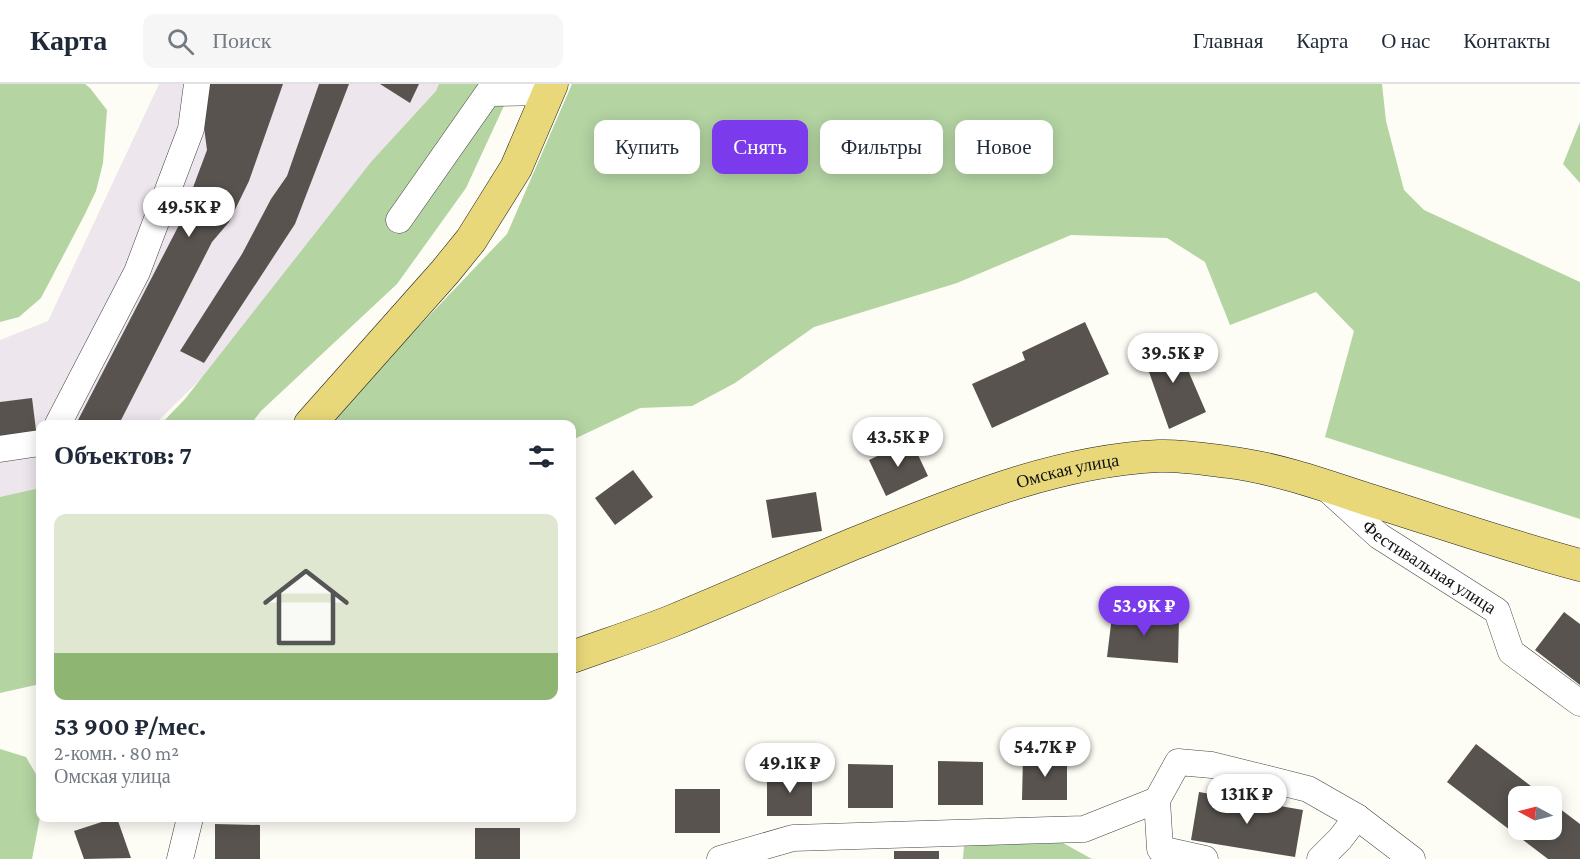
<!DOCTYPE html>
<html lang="ru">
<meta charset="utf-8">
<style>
body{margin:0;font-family:"Crimson Pro",serif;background:#f6f6f7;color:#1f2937;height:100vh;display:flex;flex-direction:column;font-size:22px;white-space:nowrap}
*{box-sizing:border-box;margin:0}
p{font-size:20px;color:#747a83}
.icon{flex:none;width:33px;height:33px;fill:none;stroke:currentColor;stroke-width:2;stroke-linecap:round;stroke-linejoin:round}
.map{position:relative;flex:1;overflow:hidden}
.details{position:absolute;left:36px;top:336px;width:540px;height:402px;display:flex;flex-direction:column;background:#fff;border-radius:12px;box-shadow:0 3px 15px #0003}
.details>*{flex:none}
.hud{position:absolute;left:594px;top:36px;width:570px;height:54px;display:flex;gap:12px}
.needle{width:39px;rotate:277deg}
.buttons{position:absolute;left:1508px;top:702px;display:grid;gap:12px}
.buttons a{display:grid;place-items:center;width:54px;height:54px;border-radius:12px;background:#fff;box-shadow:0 3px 15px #0003;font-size:30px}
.price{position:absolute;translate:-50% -51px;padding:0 14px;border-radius:21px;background:#fff;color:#222;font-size:20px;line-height:39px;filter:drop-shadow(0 2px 3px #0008)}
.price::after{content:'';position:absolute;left:50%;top:36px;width:18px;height:14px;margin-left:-9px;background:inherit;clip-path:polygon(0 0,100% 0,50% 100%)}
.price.selected{background:#7c3aed;color:#fff}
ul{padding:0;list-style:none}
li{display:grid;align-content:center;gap:12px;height:318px;padding:0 18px}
li span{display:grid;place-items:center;height:186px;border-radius:12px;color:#555}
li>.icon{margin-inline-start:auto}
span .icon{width:108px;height:108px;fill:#fffc;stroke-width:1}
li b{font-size:26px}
h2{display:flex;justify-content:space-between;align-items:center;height:72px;padding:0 18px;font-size:26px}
.pill{padding:0 21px;border-radius:12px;background:#fff;box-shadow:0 3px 15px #0003;font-size:21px;line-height:54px}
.pill.selected{background:#7c3aed;color:#fff}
header{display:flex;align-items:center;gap:36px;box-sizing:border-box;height:84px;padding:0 30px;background:#fff;border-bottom:2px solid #e0e1e3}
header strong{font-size:28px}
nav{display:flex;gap:33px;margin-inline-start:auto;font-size:21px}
.search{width:420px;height:54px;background:#f6f6f7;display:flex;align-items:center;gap:15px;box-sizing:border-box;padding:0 21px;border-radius:12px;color:#747a83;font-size:22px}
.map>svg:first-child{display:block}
.industrial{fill:#ede6ed}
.forest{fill:#b4d4a2}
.building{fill:#58534e}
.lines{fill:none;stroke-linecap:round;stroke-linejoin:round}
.minor-casing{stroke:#434343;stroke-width:27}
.major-casing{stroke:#212121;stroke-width:33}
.minor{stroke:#fff;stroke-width:26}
.major{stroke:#e9d87a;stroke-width:32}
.labels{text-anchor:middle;stroke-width:6;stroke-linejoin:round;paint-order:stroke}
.street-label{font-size:18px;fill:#101010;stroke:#fff}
</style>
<header>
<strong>Карта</strong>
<div class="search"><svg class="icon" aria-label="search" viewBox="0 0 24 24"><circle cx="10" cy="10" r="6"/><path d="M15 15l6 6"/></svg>Поиск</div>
<nav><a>Главная</a><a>Карта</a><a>О нас</a><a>Контакты</a></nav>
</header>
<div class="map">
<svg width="1580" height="775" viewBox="0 0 1580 775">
<rect width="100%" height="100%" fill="#fefdf5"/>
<!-- industrial -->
<path class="industrial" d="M159 0H481L218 278 155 340H40V424L0 429V256L48 237Z"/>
<!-- forest -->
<path class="forest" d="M0 0H85L90 4 107 26 103 79 96 107 84 132 41 214 19 233 0 238Z
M439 0H514L466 104 397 200 261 327 251 340H161L185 315 371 78 436 7Z
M572 0H1382L1386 37 1404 106 1424 126 1580 198V435L1325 353 1354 247 1316 208 1230 241 1205 178 1167 154 1071 151 957 199 814 243 735 299 692 322 640 324 572 356V340H326L507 150Z
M1580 38V99L1563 80Z
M40 404V600L0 609V413Z
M0 665 26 673 40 697V733L32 775H0Z
M1063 759 1092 775H963L964 761Z"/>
<!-- building -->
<path class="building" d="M210 0H283L249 97 229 138 212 158 119 340H76L179 141 207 66 204 43Z
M319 0H349L295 140 204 279 180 267 242 170 271 115 287 92Z
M380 0H419L410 19Z
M1085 238 1109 290 992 344 972 300 1025 276 1022 268Z
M1175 256 1206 328 1169 345 1142 268Z
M32 314 37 354 0 358V318Z
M911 356 928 392 886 412 869 376Z
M633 386 653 413 615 441 595 414Z
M816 408 822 447 772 454 766 416Z
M1113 524 1179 534 1178 579 1107 573Z
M1564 528 1580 540V601L1535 566Z
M1476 660 1544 712H1518V746H1551V718L1580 740V775H1548L1447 698Z
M1023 672H1067V716H1022Z
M938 677 983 678V721H938Z
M848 680 893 681V724H848Z
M767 689H812V732H767Z
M675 705H720V749H675Z
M1199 708 1303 726 1295 773 1191 756Z
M114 734H117L131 774 84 775 74 747Z
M215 740 260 741V775H215Z
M475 744H520V775H475Z
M894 767H939V775H894Z"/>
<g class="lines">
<!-- minor casing -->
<g class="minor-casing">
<g id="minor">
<path d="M399 136 488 9 549 8"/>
<path d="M58 340 137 188 191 45 197 0"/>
<path d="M0 365 40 359"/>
<path id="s1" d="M1325 403 1379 452 1497 527 1511 568 1580 619"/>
<path d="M1157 716 1160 765 1205 775"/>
<path d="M180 775 190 734"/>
<path d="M720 775 793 754 1084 745 1157 716 1178 678 1212 681 1308 705 1357 733 1412 775"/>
<path d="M1320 775 1340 755 1357 733"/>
</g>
</g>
<!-- major casing -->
<g class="major-casing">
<g id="major">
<path d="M310 340 445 188 471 156 516 84 552 0"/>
<path id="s2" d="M572 573C605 561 639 550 672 537 733 512 793 485 853 460 951 421 1052 377 1159 372 1181 371 1205 375 1228 378 1275 384 1321 400 1366 415 1437 437 1508 462 1580 481"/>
</g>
</g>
<!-- minor -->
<use href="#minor" class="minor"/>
<!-- major -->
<use href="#major" class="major"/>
</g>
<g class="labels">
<!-- street labels -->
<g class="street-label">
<text dy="6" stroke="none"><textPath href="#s2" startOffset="530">Омская улица</textPath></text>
<text dy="6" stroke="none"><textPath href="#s1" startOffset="132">Фестивальная улица</textPath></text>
</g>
</g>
</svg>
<div class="buttons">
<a><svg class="needle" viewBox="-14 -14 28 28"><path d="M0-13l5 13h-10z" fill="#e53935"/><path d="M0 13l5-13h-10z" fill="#747a83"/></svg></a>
</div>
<b class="price" style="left:189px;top:154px">49.5K ₽</b>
<b class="price" style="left:1173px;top:300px">39.5K ₽</b>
<b class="price" style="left:898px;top:384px">43.5K ₽</b>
<b class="price selected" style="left:1144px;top:553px">53.9K ₽</b>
<b class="price" style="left:1045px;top:694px">54.7K ₽</b>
<b class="price" style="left:790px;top:710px">49.1K ₽</b>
<b class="price" style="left:1247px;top:741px">131K ₽</b>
<div class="hud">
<a class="pill">Купить</a>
<a class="pill selected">Снять</a>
<a class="pill">Фильтры</a>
<a class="pill">Новое</a>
</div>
<section class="details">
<h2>Объектов: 7<svg class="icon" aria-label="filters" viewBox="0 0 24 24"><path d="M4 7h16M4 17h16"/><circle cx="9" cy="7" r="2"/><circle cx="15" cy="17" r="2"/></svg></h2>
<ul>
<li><span style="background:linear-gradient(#dfe7d0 75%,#8fb573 0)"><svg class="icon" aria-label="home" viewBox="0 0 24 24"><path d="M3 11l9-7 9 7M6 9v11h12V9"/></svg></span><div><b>53 900 ₽/мес.</b><p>2-комн. · 80 m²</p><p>Омская улица</p></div></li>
</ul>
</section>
</div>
